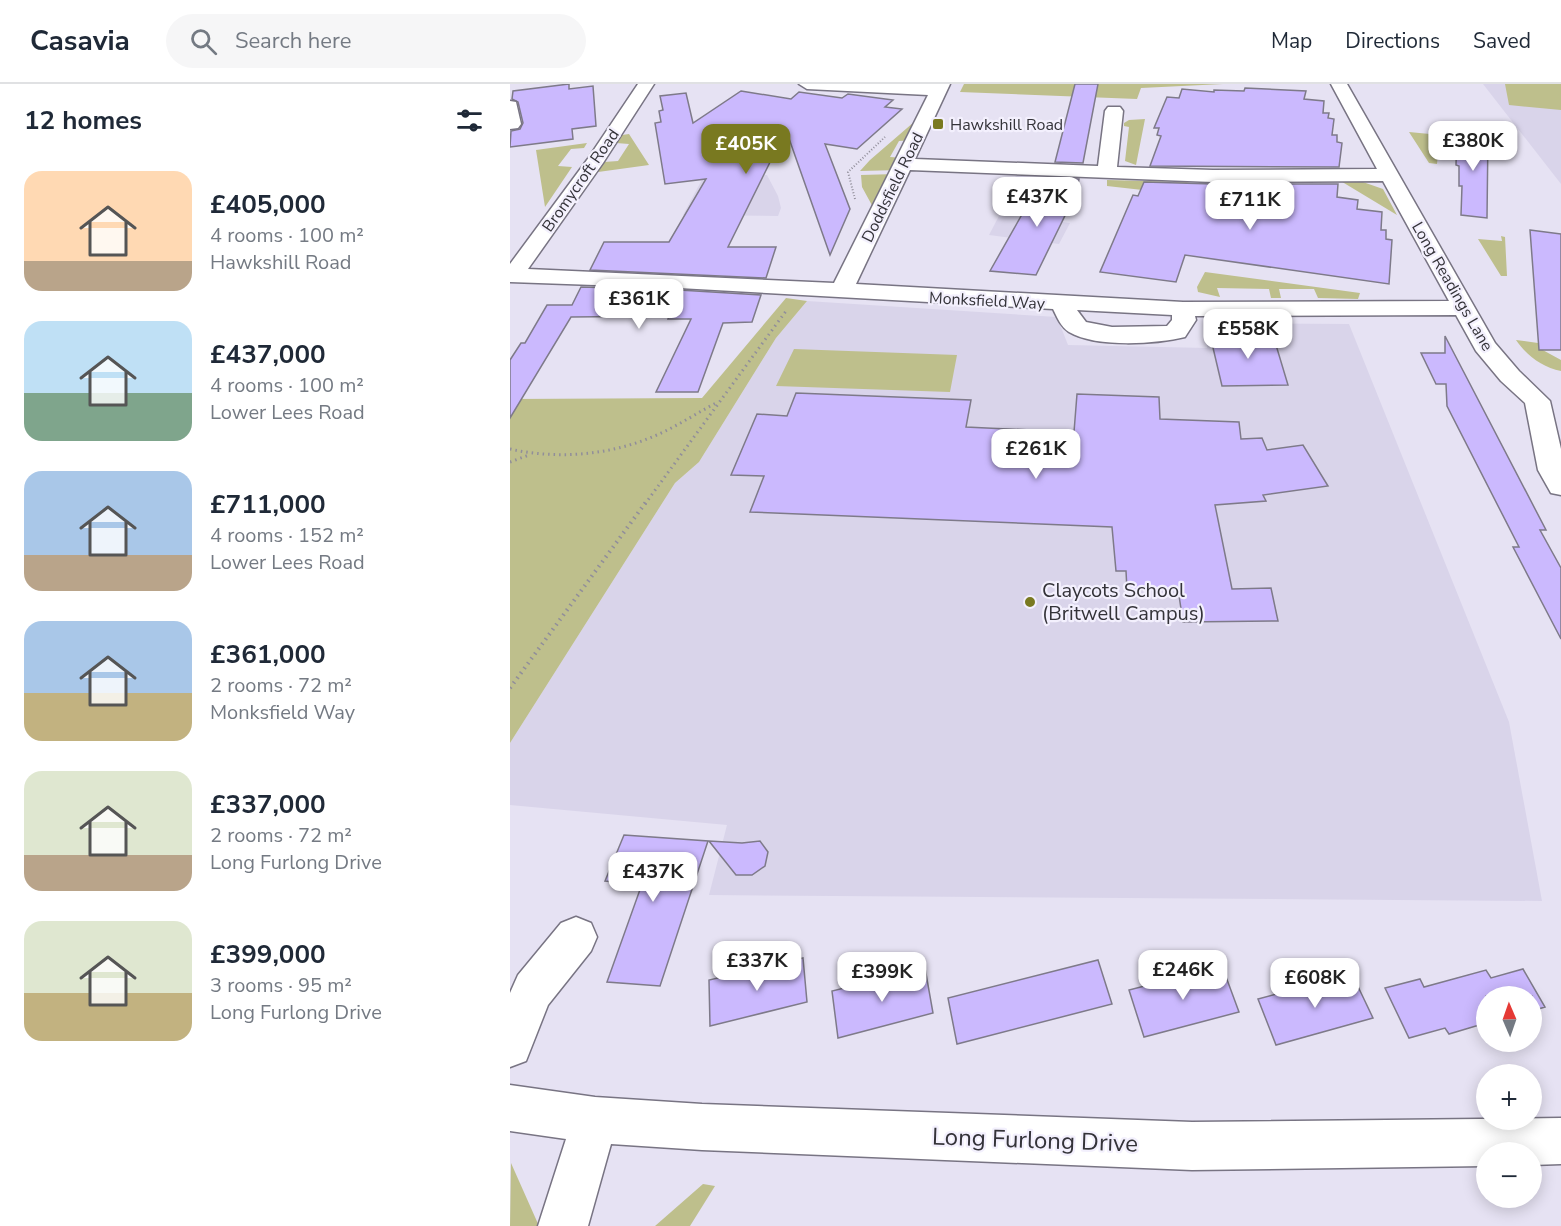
<!DOCTYPE html>
<meta charset="utf-8">
<style>
body{margin:0;font-family:"Nunito Sans",sans-serif;background:#f6f6f7;color:#1f2937;height:100vh;display:flex;flex-direction:column;font-size:22px;white-space:nowrap}
*{box-sizing:border-box;margin:0}
p{font-size:20px;color:#747a83}
.icon{flex:none;width:33px;height:33px;fill:none;stroke:currentColor;stroke-width:2;stroke-linecap:round;stroke-linejoin:round}
.map{position:relative;flex:1;overflow:hidden}
.drawer{display:flex;flex-direction:column;background:#fff;width:510px}
.drawer>*{flex:none}
.needle{width:39px;rotate:358deg}
.fabs{position:absolute;left:966px;top:902px;display:grid;gap:12px}
.fabs a{display:grid;place-items:center;width:66px;height:66px;border-radius:50%;background:#fff;box-shadow:0 3px 15px #0003;font-size:30px}
.price{position:absolute;translate:-50% -51px;padding:0 14px;border-radius:12px;background:#fff;color:#222;font-size:20px;line-height:39px;filter:drop-shadow(0 2px 3px #0008)}
.price::after{content:'';position:absolute;left:50%;top:36px;width:18px;height:14px;margin-left:-9px;background:inherit;clip-path:polygon(0 0,100% 0,50% 100%)}
.price.selected{background:#797920;color:#fff}
ul{padding:0;list-style:none}
li{display:flex;align-items:center;gap:18px;height:150px;padding:0 24px}
li span{display:grid;place-items:center;flex:none;width:168px;height:120px;border-radius:18px;color:#555}
li>.icon{margin-inline-start:auto}
span .icon{width:72px;height:72px;fill:#fffc;stroke-width:1}
li b{font-size:26px}
h2{display:flex;justify-content:space-between;align-items:center;height:72px;padding:0 24px;font-size:26px}
header{display:flex;align-items:center;gap:36px;box-sizing:border-box;height:84px;padding:0 30px;background:#fff;border-bottom:2px solid #e0e1e3}
header strong{font-size:28px}
nav{display:flex;gap:33px;margin-inline-start:auto;font-size:21px}
.search{width:420px;height:54px;background:#f6f6f7;display:flex;align-items:center;gap:15px;box-sizing:border-box;padding:0 21px;border-radius:33px;color:#747a83;font-size:22px}
main{display:flex;flex:1;min-height:0}
.map>svg:first-child{display:block}
.built{fill:#d9d4ea}
.green{fill:#bebf8c}
.building{fill:#cbb9fe;stroke:#7e7a89;stroke-width:1.5}
.lines{fill:none;stroke-linecap:round;stroke-linejoin:round}
.minor-casing{stroke:#787483;stroke-width:3}
.path-far2{stroke:#918e9a;stroke-width:2;stroke-dasharray:1 2;stroke-linecap:butt}
.path-far1{stroke:#918e9a;stroke-width:3;stroke-dasharray:1.5 4;stroke-linecap:butt}
.path{stroke:#918e9a;stroke-width:4;stroke-dasharray:1.5 4.5;stroke-linecap:butt}
.minor{fill:#fff;fill-rule:evenodd}
.poi-dot{fill:#797920;stroke:#f3f0fd;stroke-width:2}
.labels{text-anchor:middle;stroke-width:4.5;stroke-linejoin:round;paint-order:stroke}
.far-poi-label{font-size:16px;fill:#343339;stroke:#f3f0fd;text-anchor:start}
.far-street-label{font-size:16px;fill:#343339;stroke:#f3f0fd}
.poi-label{font-size:20px;fill:#343339;stroke:#f3f0fd;text-anchor:start}
.near-street-label{font-size:24px;fill:#343339;stroke:#f3f0fd}
</style>
<header>
<strong>Casavia</strong>
<div class="search"><svg class="icon" aria-label="search" viewBox="0 0 24 24"><circle cx="10" cy="10" r="6"/><path d="M15 15l6 6"/></svg>Search here</div>
<nav><a>Map</a><a>Directions</a><a>Saved</a></nav>
</header>
<main>
<section class="drawer">
<h2>12 homes<svg class="icon" aria-label="filters" viewBox="0 0 24 24"><path d="M4 7h16M4 17h16"/><circle cx="9" cy="7" r="2"/><circle cx="15" cy="17" r="2"/></svg></h2>
<ul>
<li><span style="background:linear-gradient(#ffd9b3 75%,#b9a48a 0)"><svg class="icon" aria-label="home" viewBox="0 0 24 24"><path d="M3 11l9-7 9 7M6 9v11h12V9"/></svg></span><div><b>£405,000</b><p>4 rooms · 100 m²</p><p>Hawkshill Road</p></div></li>
<li><span style="background:linear-gradient(#bfe0f5 60%,#7fa58c 0)"><svg class="icon" aria-label="home" viewBox="0 0 24 24"><path d="M3 11l9-7 9 7M6 9v11h12V9"/></svg></span><div><b>£437,000</b><p>4 rooms · 100 m²</p><p>Lower Lees Road</p></div></li>
<li><span style="background:linear-gradient(#a9c7e8 70%,#b9a48a 0)"><svg class="icon" aria-label="home" viewBox="0 0 24 24"><path d="M3 11l9-7 9 7M6 9v11h12V9"/></svg></span><div><b>£711,000</b><p>4 rooms · 152 m²</p><p>Lower Lees Road</p></div></li>
<li><span style="background:linear-gradient(#a9c7e8 60%,#c2b280 0)"><svg class="icon" aria-label="home" viewBox="0 0 24 24"><path d="M3 11l9-7 9 7M6 9v11h12V9"/></svg></span><div><b>£361,000</b><p>2 rooms · 72 m²</p><p>Monksfield Way</p></div></li>
<li><span style="background:linear-gradient(#dfe7d0 70%,#b9a48a 0)"><svg class="icon" aria-label="home" viewBox="0 0 24 24"><path d="M3 11l9-7 9 7M6 9v11h12V9"/></svg></span><div><b>£337,000</b><p>2 rooms · 72 m²</p><p>Long Furlong Drive</p></div></li>
<li><span style="background:linear-gradient(#dfe7d0 60%,#c2b280 0)"><svg class="icon" aria-label="home" viewBox="0 0 24 24"><path d="M3 11l9-7 9 7M6 9v11h12V9"/></svg></span><div><b>£399,000</b><p>3 rooms · 95 m²</p><p>Long Furlong Drive</p></div></li>
</ul>
</section>
<div class="map">
<svg width="1051" height="1142" viewBox="0 0 1051 1142">
<rect width="100%" height="100%" fill="#e6e2f3"/>
<!-- built -->
<path class="built" d="M973 0H1051V100Z
M195 90 257 91 268 112 271 124 268 132 173 131Z
M506 91 522 93 501 132 560 139 549 160 479 151 500 111Z
M297 217 547 233 558 261 697 264 698 246 705 239 839 240 999 638 1032 817 199 811 217 741 0 721V659L165 399 189 378 266 254Z"/>
<!-- green -->
<path class="green" d="M454 0H713L631 4 627 15 450 8Z
M995 0H1051V26L999 21Z
M635 35 626 81 615 77 619 43 614 42V39L619 36Z
M404 38V56L389 57 380 73 395 74 390 86 350 87 360 76Z
M899 48 930 51 927 80 919 79Z
M119 50 139 81 88 88 94 78 108 77 119 60 106 59 112 51Z
M77 59 74 64 61 65 48 82 62 83 35 123 26 66Z
M386 90 364 125 352 103 351 91Z
M597 96 676 98 681 99 677 111 597 102Z
M829 96 850 97 873 105 887 131Z
M991 152 995 153 997 192H991L968 155 992 157Z
M695 188 850 209 848 215 808 214 804 205H769L771 214H761L759 205 707 204 710 213 688 208 687 203Z
M276 214 297 217 266 254 189 378 165 399 0 659V315L192 314Z
M1006 256 1028 259 1029 264 1051 276V287C1032 283 1017 272 1006 256Z
M284 265 447 271 440 308 266 302Z
M1 1079 29 1142H0Z
M193 1100 205 1102 180 1142H145Z"/>
<!-- building -->
<path class="building" d="M59 0V5L83 2 86 42 62 45 63 55 0 63 1 47 10 45 13 39 8 18 2 15 3 7Z
M565 0H588L573 79 545 78Z
M735 4 796 7 794 15 814 17 813 29H819L818 34 824 35 822 51H827V58L832 59 829 83 640 82 651 52 647 51 649 44H644L657 13 669 14 672 5 704 8V6L734 7Z
M231 7 281 15 289 8 332 14 338 10 383 16 375 23 392 25 347 65 315 60 340 125 320 171 276 46 218 163H266L256 194 80 186 94 158H159L196 95 155 100 145 39 151 38 149 27 153 26 150 12 176 9 183 39Z
M947 46 978 50 977 134 951 131 952 102H949V82L946 81Z
M541 94 569 95 567 107 526 191 480 187 528 102 539 104Z
M634 98 703 100H828L827 113 848 116 847 125 872 128 871 146H876V155L882 156 879 200 675 171 666 198 590 188 623 111 628 112Z
M1020 146 1051 150V266H1029Z
M71 203 169 206 251 211 242 238 213 239 188 308H146L181 235H158L159 232 61 233 0 334V276L11 259H15L37 221H62Z
M700 251H763L778 301 712 302Z
M935 252 1036 446H1030L1051 484V555L1003 463H1009L937 322 936 300H926L911 269H935Z
M286 309 461 316 456 343 564 348 567 310 649 313 650 335 729 338 731 355 752 354 757 366 793 361 818 402 753 411 756 417 705 421 722 505 761 504 768 537 673 538 668 505 617 506 616 487H606L602 443 240 428 254 392 221 391 247 330 277 332Z
M114 751 198 757 150 902 97 898 132 800 95 797Z
M199 757 232 759 250 757 258 768 255 782 242 791H226Z
M293 874 297 918 200 942 199 896Z
M588 876 602 920 447 960 438 914Z
M712 882 729 928 634 953 619 906Z
M415 884 423 929 328 954 322 907Z
M1013 885 1035 923 1022 927V912H976V939L939 950 935 944 899 954 875 904 910 895 914 903 976 886 981 894Z
M842 890 863 934 766 961 748 915Z"/>
<g class="lines">
<!-- minor casing -->
<g class="minor-casing">
<path id="minor" d="M128 0H144L93 79 18 185 324 199 418 11 297 5 289 0H440L405 75 588 82 595 27 598 23H610L613 27 607 83 703 86 867 85 821 0H837L985 259 1009 287 1040 317 1051 365V411L1041 409 1028 386 1015 319 991 297 966 267 946 231 685 232 686 236 675 253C646 260 586 264 559 248 551 243 547 233 543 225L169 204 0 198V180L77 76ZM400 86 703 98 873 97 939 217 673 218 346 200ZM567 226 662 231V236L657 242 602 243 576 238Z
M0 17 6 18 11 40 8 44 0 45Z
M66 833 81 839 87 853 81 867 38 921 16 977 0 983V909L8 891 51 839Z
M0 1001 85 1013 192 1020 682 1038 1051 1034V1080L1022 1081V1068H976V1082L682 1086 192 1066 101 1060 78 1142H28L56 1055 0 1047Z"/>
</g>
<!-- path-far2 -->
<path class="path-far2" d="M345 115 338 88 375 53"/>
<!-- path-far1 -->
<path class="path-far1" d="M0 365C49 376 103 371 149 350 169 341 187 329 206 319
M0 378 19 371
M135 420 276 227"/>
<!-- path -->
<path class="path" d="M0 604 136 418"/>
<!-- minor -->
<use href="#minor" class="minor"/>
</g>
<!-- markers -->
<g class="poi-dot">
<rect x="422" y="34" width="12" height="12" rx="3"/>
<circle cx="520" cy="518" r="6"/>
</g>
<g class="labels">
<!-- far-poi labels -->
<g class="far-poi-label">
<text x="440" y="46">Hawkshill Road</text>
</g>
<!-- far-street labels -->
<g class="far-street-label">
<text transform="translate(70 96) rotate(-55)" y="6">Bromycroft Road</text>
<text transform="translate(382 103) rotate(-64)" y="6">Doddsfield Road</text>
<text transform="translate(943 202) rotate(60)" y="6">Long Readings Lane</text>
<text transform="translate(477 216) rotate(3)" y="6">Monksfield Way</text>
</g>
<!-- poi labels -->
<g class="poi-label">
<text x="532" y="513">Claycots School<tspan x="532" dy="23">(Britwell Campus)</tspan></text>
</g>
<!-- near-street labels -->
<g class="near-street-label">
<text transform="translate(525 1056) rotate(2)" y="8">Long Furlong Drive</text>
</g>
</g>
</svg>
<div class="fabs">
<a><svg class="needle" viewBox="-14 -14 28 28"><path d="M0-13l5 13h-10z" fill="#e53935"/><path d="M0 13l5-13h-10z" fill="#747a83"/></svg></a>
<a>+</a>
<a>−</a>
</div>
<b class="price" style="left:963px;top:88px">£380K</b>
<b class="price selected" style="left:236px;top:91px">£405K</b>
<b class="price" style="left:527px;top:144px">£437K</b>
<b class="price" style="left:740px;top:147px">£711K</b>
<b class="price" style="left:129px;top:246px">£361K</b>
<b class="price" style="left:738px;top:276px">£558K</b>
<b class="price" style="left:526px;top:396px">£261K</b>
<b class="price" style="left:143px;top:819px">£437K</b>
<b class="price" style="left:247px;top:908px">£337K</b>
<b class="price" style="left:673px;top:917px">£246K</b>
<b class="price" style="left:372px;top:919px">£399K</b>
<b class="price" style="left:805px;top:925px">£608K</b>
</div>
</main>
